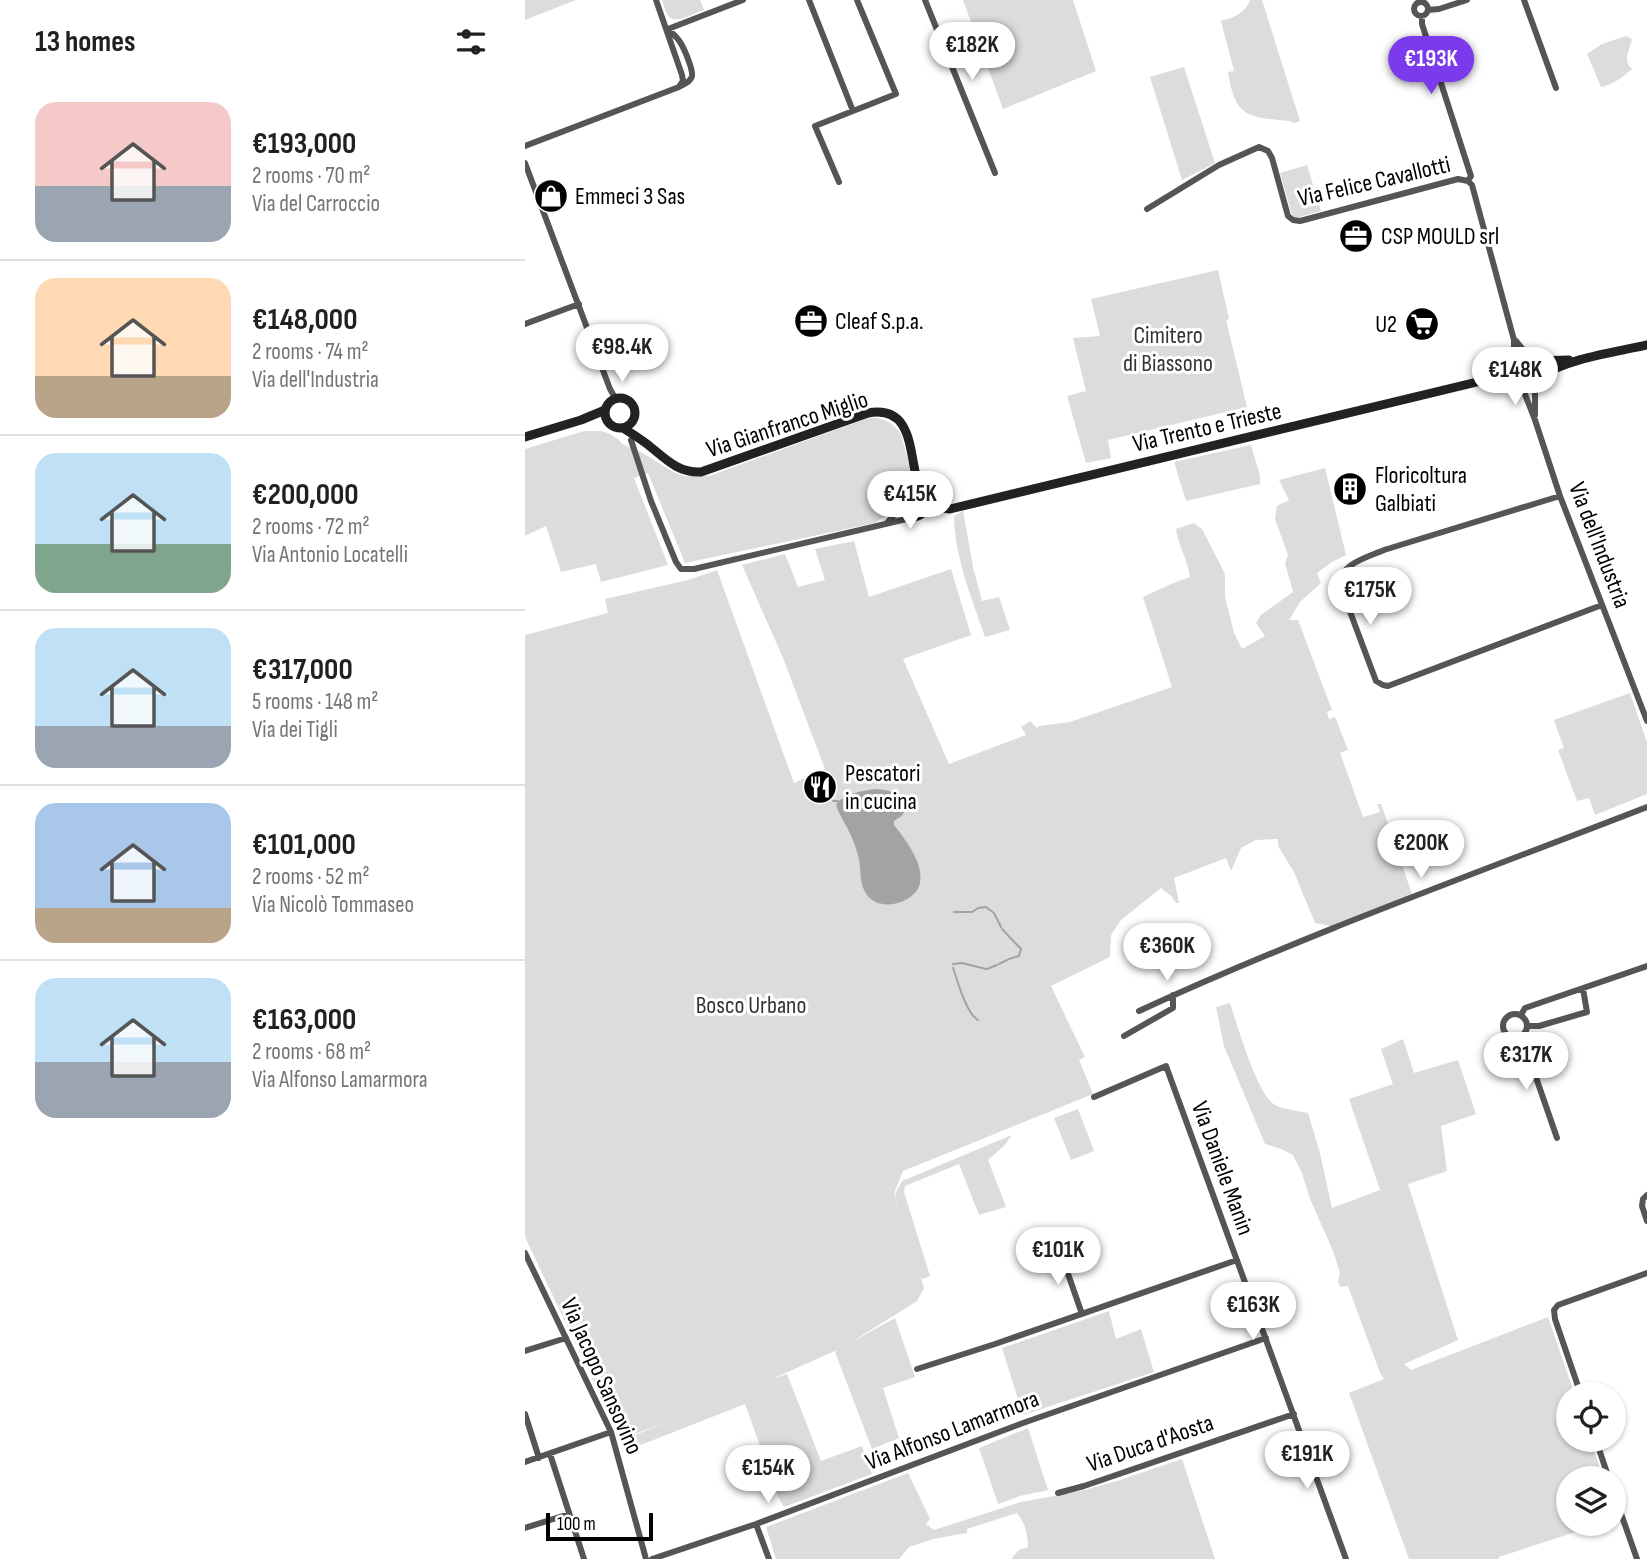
<!DOCTYPE html>
<meta charset="utf-8">
<style>
body{margin:0;font-family:"Sofia Sans Condensed",sans-serif;background:#f2f2f2;color:#202124;height:100vh;display:flex;flex-direction:column;font-size:26px;white-space:nowrap}
*{box-sizing:border-box;margin:0}
p{font-size:23px;color:#757577}
.icon{flex:none;width:38px;height:38px;fill:none;stroke:currentColor;stroke-width:2;stroke-linecap:round;stroke-linejoin:round}
.map{position:relative;flex:1;overflow:hidden}
.panel{display:flex;flex-direction:column;background:#fff;width:525px}
.panel>*{flex:none}
.controls{position:absolute;left:1031px;top:1382px;display:grid;gap:14px}
.controls a{display:grid;place-items:center;width:70px;height:70px;border-radius:50%;background:#fff;box-shadow:0 2px 5px #0004;font-size:35px}
.scale{position:absolute;left:21px;bottom:18px;width:107px;box-sizing:border-box;padding-left:7px;border:4px solid #000;border-top:0;font-size:19px;line-height:24px;white-space:nowrap;color:#000;-webkit-text-stroke:5px #fff;paint-order:stroke}
.price{position:absolute;translate:-50% -60px;padding:0 16px;border-radius:24px;background:#fff;color:#222;font-size:23px;line-height:46px;filter:drop-shadow(0 2px 4px #0008)}
.price::after{content:'';position:absolute;left:50%;top:42px;width:21px;height:16px;margin-left:-10px;background:inherit;clip-path:polygon(0 0,100% 0,50% 100%)}
.price.selected{background:#7c3aed;color:#fff}
ul{padding:0;list-style:none}
li{display:flex;align-items:center;gap:21px;height:175px;padding:0 35px}
li+li{border-top:2px solid #e0e0e0}
li span{display:grid;place-items:center;flex:none;width:196px;height:140px;border-radius:21px;color:#555}
li>.icon{margin-inline-start:auto}
span .icon{width:84px;height:84px;fill:#fffc;stroke-width:1}
li b{font-size:30px}
h2{display:flex;justify-content:space-between;align-items:center;height:84px;padding:0 35px;font-size:30px}
main{display:flex;flex:1;min-height:0}
.map>svg:first-child{display:block}
.green{fill:#dcdcdc}
.water{fill:#a3a3a3}
.lines{fill:none;stroke-linecap:round;stroke-linejoin:round}
.stream{stroke:#a3a3a3;stroke-width:2}
.street{stroke:#555;stroke-width:6}
.secondary{stroke:#222;stroke-width:9}
.labels{text-anchor:middle;stroke-width:6;stroke-linejoin:round;paint-order:stroke}
.street-label{font-size:24px;fill:#000;stroke:#fff}
.poi-label{font-size:24px;fill:#000;stroke:#fff;text-anchor:start}
.park-label{font-size:24px;fill:#333;stroke:#fff}
</style>
<main>
<section class="panel">
<h2>13 homes<svg class="icon" aria-label="filters" viewBox="0 0 24 24"><path d="M4 7h16M4 17h16"/><circle cx="9" cy="7" r="2"/><circle cx="15" cy="17" r="2"/></svg></h2>
<ul>
<li><span style="background:linear-gradient(#f6c9c9 60%,#9aa5b1 0)"><svg class="icon" aria-label="home" viewBox="0 0 24 24"><path d="M3 11l9-7 9 7M6 9v11h12V9"/></svg></span><div><b>€193,000</b><p>2 rooms · 70 m²</p><p>Via del Carroccio</p></div></li>
<li><span style="background:linear-gradient(#ffd9b3 70%,#b9a48a 0)"><svg class="icon" aria-label="home" viewBox="0 0 24 24"><path d="M3 11l9-7 9 7M6 9v11h12V9"/></svg></span><div><b>€148,000</b><p>2 rooms · 74 m²</p><p>Via dell'Industria</p></div></li>
<li><span style="background:linear-gradient(#bfe0f5 65%,#7fa58c 0)"><svg class="icon" aria-label="home" viewBox="0 0 24 24"><path d="M3 11l9-7 9 7M6 9v11h12V9"/></svg></span><div><b>€200,000</b><p>2 rooms · 72 m²</p><p>Via Antonio Locatelli</p></div></li>
<li><span style="background:linear-gradient(#bfe0f5 70%,#9aa5b1 0)"><svg class="icon" aria-label="home" viewBox="0 0 24 24"><path d="M3 11l9-7 9 7M6 9v11h12V9"/></svg></span><div><b>€317,000</b><p>5 rooms · 148 m²</p><p>Via dei Tigli</p></div></li>
<li><span style="background:linear-gradient(#a9c7e8 75%,#b9a48a 0)"><svg class="icon" aria-label="home" viewBox="0 0 24 24"><path d="M3 11l9-7 9 7M6 9v11h12V9"/></svg></span><div><b>€101,000</b><p>2 rooms · 52 m²</p><p>Via Nicolò Tommaseo</p></div></li>
<li><span style="background:linear-gradient(#bfe0f5 60%,#9aa5b1 0)"><svg class="icon" aria-label="home" viewBox="0 0 24 24"><path d="M3 11l9-7 9 7M6 9v11h12V9"/></svg></span><div><b>€163,000</b><p>2 rooms · 68 m²</p><p>Via Alfonso Lamarmora</p></div></li>
</ul>
</section>
<div class="map">
<svg width="1122" height="1559" viewBox="0 0 1122 1559">
<rect width="100%" height="100%" fill="#fff"/>
<!-- green -->
<path class="green" d="M0 0H51L0 20Z
M137 0H175L179 10C170 13 152 24 144 17 140 13 139 5 137 0Z
M438 0H548L571 71 478 109Z
M725 0H737L775 121 769 123 764 121C723 117 710 118 703 72L709 71 696 21C708 18 721 13 725 0Z
M1101 36 1107 39C1105 50 1097 61 1107 69 1099 76 1088 85 1076 87L1062 54 1077 44Z
M659 67 690 163 657 180 625 77Z
M782 165 796 211 771 218 767 215 755 173Z
M693 270 704 319 701 320 722 407 583 440 586 458 561 463 542 396 561 391 548 338 575 336 566 299Z
M343 418C358 417 368 422 376 434L385 468 381 480 369 497V510L350 523 160 563 123 473 109 478 143 565 76 582 71 564 36 572 21 526 0 536V449L59 431H76L85 434 93 439 97 444 116 452 150 473 160 476H184Z
M726 445 735 476V484L661 501 649 462Z
M800 468 821 555 807 562 792 573 796 583 775 602 764 620H773L807 710 802 712 804 719 810 717 823 750 815 753 838 817 855 812 852 804H856L887 894 875 902 806 926 790 923 769 872 753 846V839L731 840 716 848 706 871 701 858 649 878 654 903H651L646 896 636 888 596 920 586 935 585 957 526 986 560 1057 554 1060 568 1094 378 1171 369 1193 374 1210 370 1194 377 1181 487 1135 479 1146 463 1160 481 1207 454 1215 434 1164 380 1186 379 1192 405 1276 398 1279 396 1278 399 1288 392 1301 325 1343 370 1318 390 1377 358 1388 374 1438 347 1449 310 1352 312 1350 245 1380 262 1374 296 1461 337 1446 347 1474 259 1507 254 1499 220 1404 108 1448 99 1446 98 1440 142 1422 96 1439 0 1237V635L83 613 80 599 163 580 192 570 269 783 300 769 258 658 217 565 260 554 273 587 300 580 290 549 329 541 344 597 426 569 446 635 378 659 424 764 501 735 496 727 505 721 512 728 514 726 545 722 647 687 618 597 646 584 665 577C663 560 653 546 651 529L669 523 677 529 700 574V597L709 633 717 649 740 636 731 623 736 615 768 592 760 563 763 555 750 519 752 506 764 500 754 480Z
M438 510 448 567 457 601 474 597 485 630 460 637C447 599 430 558 429 517Z
M1105 693 1122 742V794L1070 815 1064 798 1052 801 1033 750 1039 748 1029 720Z
M705 1003C712 1024 732 1095 750 1105 757 1109 774 1111 783 1113L795 1153 807 1208 855 1190 824 1099 868 1084 856 1049 878 1039 889 1073 933 1060 951 1114 916 1126 922 1171 883 1184 933 1340 879 1364 886 1370 1023 1317 1050 1395H1043V1440H1065L1079 1479H1043V1524H1075L974 1557V1559H884L824 1393 859 1379 855 1373 823 1286 815 1287 813 1281 815 1273 808 1251 785 1199 777 1173 768 1155 756 1149 740 1144 699 1046 691 1007Z
M553 1109 569 1151 546 1160 529 1118Z
M584 1311 591 1339 616 1329 629 1372 498 1415 477 1348Z
M503 1428 523 1490 495 1496 473 1504 454 1448Z
M657 1459 690 1559H486L494 1550 503 1547C503 1533 500 1524 492 1513L442 1529V1533L408 1539 384 1547 374 1559H251L241 1527 383 1473 405 1519 401 1524 409 1530 496 1502 556 1491 592 1481Z"/>
<!-- water -->
<path class="water" d="M351 789C362 790 379 792 380 807 380 814 376 817 369 821V825C380 839 399 863 395 883 391 903 355 913 342 895 334 884 336 871 334 859 332 852 330 845 327 838 323 827 313 814 311 804 321 793 336 791 351 789Z"/>
<g class="lines">
<!-- stream -->
<path class="stream" d="M308 801H313
M429 912H447L453 908 461 907 469 913 476 927
M477 929 496 949 494 956 484 959
M428 964 437 963 461 969
M474 964 482 960
M428 968C433 982 441 1013 453 1020
M462 969 472 965"/>
<!-- street -->
<path class="street" d="M131 0 157 75 158 81 155 85
M284 0 328 111
M400 0 470 173
M999 0 1031 88
M889 9a7 7 0 1 1 14 0a7 7 0 1 1-14 0Z
M903 10 914 9 942 0
M897 16V24L944 170 946 176 943 181
M143 29 218 0
M0 146 154 87C159 84 166 82 167 76 168 69 159 48 155 42 152 37 147 33 143 29
M0 163 85 389 89 396 92 399
M314 182 290 126 371 94 332 0
M622 209 694 165 734 147 743 151 747 158 763 216 768 220 775 221 933 179 943 181 947 185 989 340V364
M0 324 54 304
M991 341 1005 358
M996 384 1010 420 1035 496 1122 721
M1010 415V381
M106 440 126 501 151 562 156 569H169L390 517
M1035 496 859 550C843 557 814 564 815 585L851 681 858 685 863 686 1077 605
M362 523 374 509
M614 1011C779 935 952 873 1122 807
M978 1026a12 12 0 1 1 24 0a12 12 0 1 1-24 0Z
M996 1015 1000 1008 1122 966
M1002 1026H1014L1062 1012 1058 989
M599 1036 648 1008V995
M997 1037 1032 1138
M569 1097 641 1066 821 1559
M1122 1195 1118 1199 1117 1206 1122 1221
M535 1251 557 1314
M0 1253 86 1432 121 1559
M0 1351 41 1338
M392 1369 470 1344 712 1260
M1056 1395 1030 1319 1029 1310 1033 1305 1122 1273
M0 1414 14 1458
M1071 1440 1084 1479
M25 1454 59 1559
M0 1462 86 1432
M1088 1491 1112 1559
M533 1493 559 1486 769 1414
M231 1524 244 1559
M0 1528 44 1514
M127 1559 231 1524 498 1423 741 1338"/>
<!-- secondary -->
<path class="secondary" d="M988 371a13 13 0 1 1 26 0a13 13 0 1 1-26 0Z
M1009 361 1044 360
M1013 377C1045 358 1086 353 1122 345
M964 381H992
M80 413a15 15 0 1 1 30 0a15 15 0 1 1-30 0Z
M98 428C106 433 114 438 122 444 140 458 152 473 176 472L343 413C392 404 383 461 395 490
M0 437 56 420 80 410
M374 503a14 14 0 1 1 28 0a14 14 0 1 1-28 0Z
M402 504 411 507 425 509 952 382 987 369"/>
</g>
<!-- icons -->
<defs>
<g id="shop-disc" transform="scale(1.75)"><circle r="9.5" fill="#000" stroke="#fff"/><path d="M-5-2.5h2.3a2.7 3.5 0 0 1 5.4 0H5L5.5 6h-11ZM-1.5-2.5h3a1.5 2.3 0 0 0-3 0Z" fill="#fff"/></g>
<g id="office-disc" transform="scale(1.75)"><circle r="9.5" fill="#000" stroke="#fff"/><path d="M-6-3h4V-5.5h4V-3h4V5H-6ZM-1-4.5V-3h2v-1.5ZM-6 0V1H6V0Z" fill="#fff"/></g>
<g id="supermarket-disc" transform="scale(1.75)"><circle r="9.5" fill="#000" stroke="#fff"/><path d="M-6-5.5h2.5l.6 2H6L4.5 2H-2.5L-4.4-4H-6ZM-1.5 3.2a1.3 1.3 0 1 0 .1 0ZM3 3.2a1.3 1.3 0 1 0 .1 0Z" fill="#fff"/></g>
<g id="building-disc" transform="scale(1.75)"><circle r="9.5" fill="#000" stroke="#fff"/><path d="M-4-6H4V6H1V3H-1V6H-4ZM-2.5-4.3h1.7v1.8h-1.7ZM.8-4.3h1.7v1.8H.8ZM-2.5-1h1.7V.8h-1.7ZM.8-1h1.7V.8H.8Z" fill="#fff"/></g>
<g id="restaurant-disc" transform="scale(1.75)"><circle r="9.5" fill="#000" stroke="#fff"/><path d="M-5-6h1v4h1v-4h1v4h1v-4h1v5L-1.5 .5V6h-2V.5L-5-1ZM5-6V6H3V1.5H1.5Q1.5-4 5-6Z" fill="#fff"/></g>
</defs>
<g fill-rule="evenodd">
<use href="#shop-disc" x="26" y="196"/>
<use href="#office-disc" x="831" y="236"/>
<use href="#office-disc" x="286" y="321"/>
<use href="#supermarket-disc" x="897" y="324"/>
<use href="#building-disc" x="825" y="489"/>
<use href="#restaurant-disc" x="295" y="787"/>
</g>
<g class="labels">
<!-- street labels -->
<g class="street-label">
<text transform="translate(849 181) rotate(-13)" y="8">Via Felice Cavallotti</text>
<text transform="translate(262 424) rotate(-18)" y="8">Via Gianfranco Miglio</text>
<text transform="translate(682 427) rotate(-13)" y="8">Via Trento e Trieste</text>
<text transform="translate(1075 545) rotate(69)" y="8">Via dell'Industria</text>
<text transform="translate(698 1168) rotate(70)" y="8">Via Daniele Manin</text>
<text transform="translate(77 1376) rotate(66)" y="8">Via Jacopo Sansovino</text>
<text transform="translate(427 1430) rotate(-21)" y="8">Via Alfonso Lamarmora</text>
<text transform="translate(625 1443) rotate(-19)" y="8">Via Duca d'Aosta</text>
</g>
<!-- poi labels -->
<g class="poi-label">
<text x="50" y="204">Emmeci 3 Sas</text>
<text x="856" y="244">CSP MOULD srl</text>
<text x="310" y="329">Cleaf S.p.a.</text>
<text x="872" y="332" text-anchor="end">U2</text>
<text x="850" y="483">Floricoltura<tspan x="850" dy="28">Galbiati</tspan></text>
<text x="320" y="781">Pescatori<tspan x="320" dy="28">in cucina</tspan></text>
</g>
<!-- park labels -->
<g class="park-label">
<text x="643" y="343">Cimitero<tspan x="643" dy="28">di Biassono</tspan></text>
<text x="226" y="1013">Bosco Urbano</text>
</g>
</g>
</svg>
<div class="controls">
<a><svg class="icon" aria-label="locate" viewBox="0 0 24 24"><circle cx="12" cy="12" r="6"/><path d="M12 2v4M12 18v4M2 12h4M18 12h4"/></svg></a>
<a><svg class="icon" aria-label="layers" viewBox="0 0 24 24"><path d="M12 4l9 5-9 5-9-5zM3 14l9 5 9-5"/></svg></a>
</div>
<div class="scale">100 m</div>
<b class="price" style="left:447px;top:82px">€182K</b>
<b class="price selected" style="left:906px;top:96px">€193K</b>
<b class="price" style="left:97px;top:384px">€98.4K</b>
<b class="price" style="left:990px;top:407px">€148K</b>
<b class="price" style="left:385px;top:531px">€415K</b>
<b class="price" style="left:845px;top:627px">€175K</b>
<b class="price" style="left:896px;top:880px">€200K</b>
<b class="price" style="left:642px;top:983px">€360K</b>
<b class="price" style="left:1001px;top:1092px">€317K</b>
<b class="price" style="left:533px;top:1287px">€101K</b>
<b class="price" style="left:728px;top:1342px">€163K</b>
<b class="price" style="left:782px;top:1491px">€191K</b>
<b class="price" style="left:243px;top:1505px">€154K</b>
</div>
</main>
